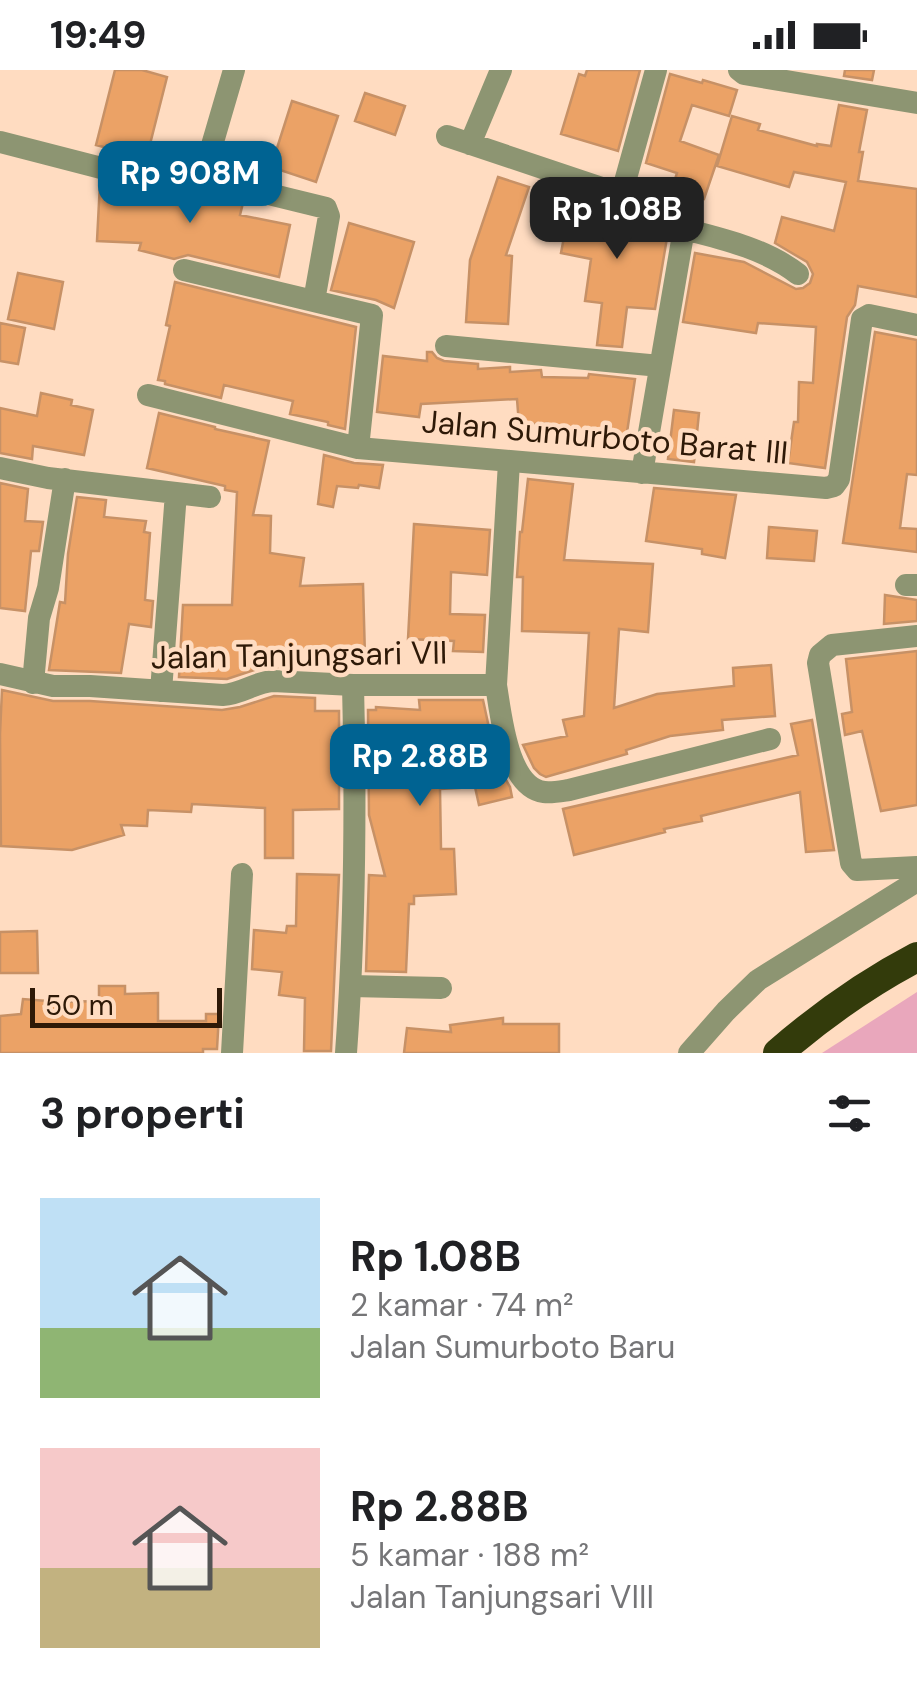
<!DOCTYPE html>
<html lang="id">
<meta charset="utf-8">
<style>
body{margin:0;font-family:"DM Sans",sans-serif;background:#f2f2f2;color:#202124;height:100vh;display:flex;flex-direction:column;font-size:38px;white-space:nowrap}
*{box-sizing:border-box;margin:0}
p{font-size:32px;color:#757577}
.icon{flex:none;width:55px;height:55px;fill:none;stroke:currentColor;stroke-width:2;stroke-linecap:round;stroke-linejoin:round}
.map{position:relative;height:983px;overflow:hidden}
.drawer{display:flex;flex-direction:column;background:#fff;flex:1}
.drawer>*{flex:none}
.scale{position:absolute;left:30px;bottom:25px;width:192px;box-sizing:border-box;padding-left:10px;border:5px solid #2e1907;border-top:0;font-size:28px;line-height:35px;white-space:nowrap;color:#2e1907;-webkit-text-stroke:8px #ffdcc1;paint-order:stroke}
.price{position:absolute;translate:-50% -85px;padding:0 22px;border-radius:20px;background:#006392;color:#fff;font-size:32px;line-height:65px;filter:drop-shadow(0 2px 5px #0008)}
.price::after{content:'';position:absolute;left:50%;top:60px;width:30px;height:22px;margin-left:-15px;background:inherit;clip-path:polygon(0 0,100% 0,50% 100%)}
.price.current{background:#222;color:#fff}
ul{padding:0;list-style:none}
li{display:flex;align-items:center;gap:30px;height:250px;padding:0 40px}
li span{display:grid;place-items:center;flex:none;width:280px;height:200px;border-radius:0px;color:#555}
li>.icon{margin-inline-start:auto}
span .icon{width:120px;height:120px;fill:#fffc;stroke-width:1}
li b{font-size:42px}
h2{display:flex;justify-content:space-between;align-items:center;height:120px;padding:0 40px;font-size:42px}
.status{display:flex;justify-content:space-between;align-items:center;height:70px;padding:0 50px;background:#fff;direction:ltr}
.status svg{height:28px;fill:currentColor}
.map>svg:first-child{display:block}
.green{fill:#e9a7bc}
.building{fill:#eba266;stroke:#c79166;stroke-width:2.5}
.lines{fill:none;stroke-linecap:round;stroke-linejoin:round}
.street{stroke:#8d9572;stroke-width:22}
.highway{stroke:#333b0b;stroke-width:30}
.labels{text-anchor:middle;stroke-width:9;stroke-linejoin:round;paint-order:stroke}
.street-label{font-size:32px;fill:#2e1907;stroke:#ffdcc1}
</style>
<div class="status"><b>19:49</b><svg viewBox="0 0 49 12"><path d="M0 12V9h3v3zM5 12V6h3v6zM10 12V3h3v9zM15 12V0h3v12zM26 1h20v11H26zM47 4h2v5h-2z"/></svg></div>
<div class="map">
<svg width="917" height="983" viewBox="0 0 917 983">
<rect width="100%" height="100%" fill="#ffdcc1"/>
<!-- green -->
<path class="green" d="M917 922V983H822Z"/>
<!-- building -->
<path class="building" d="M115 0H142L167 7 148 82 128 83 96 75Z
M587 0H640L618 81 561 64 579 4 585 6Z
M845 0H874L872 10 844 6Z
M670 4 702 13 703 10 737 20 729 46 692 35 680 71 719 85 704 129 682 122 681 129 670 125 677 103 646 93Z
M365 23 405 36 395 65 355 51Z
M292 31 338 46 316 112 271 97Z
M839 35 867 40 859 82H863L858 111 917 119V227L858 216 855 235 847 247 825 398 788 393 794 352H798L799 312 813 313 816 257 758 253 756 263 683 252 695 183 744 192 796 219 803 218 810 213 813 204 807 192 775 173 782 147 834 161 846 112 794 102 789 117 717 96 732 46 760 54 758 60 817 76V74L831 76Z
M498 107 529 117 506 185 512 186 508 254 466 252 470 190Z
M100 113 166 114 243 133 240 145 290 155 279 207 188 185 174 189 139 180 141 173 97 171Z
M571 130 615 140 669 156 655 239 627 237 622 277 597 275 602 233 585 231 591 189 561 183Z
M349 153 414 172 394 238 376 230 331 220Z
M18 203 63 212 54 259 8 249Z
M175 212 356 257 345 359 328 355V352L290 344 293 331 224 315 221 328 165 314V311L158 310 170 256 166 255Z
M0 253 25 258 18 294 0 291Z
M875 262 917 270V405L907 404 900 458 917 459V482L843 473Z
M427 282H432L437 288 444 291 478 294V299L510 297V302L541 300 542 307 588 308 589 304 635 309 626 369 584 362H547V353L519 355 517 329 421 334 419 347 377 342 383 286 427 291Z
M41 323 72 330 71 335 93 340 84 385 33 376 32 389 0 383V338L37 346Z
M674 340 699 343 694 392 668 389Z
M159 343 215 357V359L269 371 253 445 271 446 270 483 304 488 300 516 363 514 365 587 331 588V584L286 585V597H263L227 609 179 607 183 535H232L237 422 225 420V416L147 398Z
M324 385 354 393 383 395 379 418 359 415 358 418 337 416 333 437 318 434Z
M528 409 573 414 564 490 653 494 648 562 619 559 614 638 657 624 734 616 733 598 771 595 775 646 722 650 723 660 670 666 626 680 627 684 556 704 546 707 540 704 534 698 523 675 567 666 563 650 584 646 589 563 522 561 523 507H517L520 462H522Z
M0 413 28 419 25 451 43 452 39 481H31L25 541 0 538Z
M654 418 736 425 725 488 702 484V479L646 471Z
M77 427 106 430 104 447 146 451 144 462 150 463 145 530 153 531 151 557 129 554 121 603 49 600 60 532 65 533 68 484Z
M414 454 490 460 487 505 451 502 450 544 485 545 483 582 453 581 454 571 408 569Z
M769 457 817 461 814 491 767 488Z
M885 525 917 530V551L884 554Z
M917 581V735L881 741 862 661 845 665 842 644 852 642 846 589Z
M2 620 53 631H90L222 640 240 637 274 626 315 628V641H339V739L293 740V788H265V738L192 734 191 742 148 740 147 756 121 755 124 765 72 780 1 776 0 664Z
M419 630H483L494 681 501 701 510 717 512 727 479 735 475 717 440 719 441 779H454L456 824 414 826V834H409L406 902 366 901 369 805 385 806 369 745 368 640H376V637L420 640Z
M812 650 834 780 806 782 800 722 701 746 702 751 664 759 665 762 574 785 563 739 798 685 791 654Z
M297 804 339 805 331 981H304L305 928 279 925 282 902 252 899 254 860 286 863 287 856H296Z
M37 861 38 903H0V862Z
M99 916H125V924L158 923V951H206V944H219L217 979H203V983H0V946L21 944 23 929 60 932 99 931Z
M503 948V954H559V983H404L407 958 451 962 450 955Z"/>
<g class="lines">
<!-- street -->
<path class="street" d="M739 0 744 4 917 33
M447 66 679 144 683 149 684 159 642 403
M0 72 109 100 140 97 163 98 326 138 329 146 314 231
M470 74 501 0
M203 106 234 0
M621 126 656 0
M684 159C723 169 766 179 798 204
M184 200 372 245 358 378
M446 276 660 296
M148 325 358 378 826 418 834 416 839 409 862 249 869 245 917 255
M0 398 48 408 210 427
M906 515H917
M917 566 832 575 820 585 818 593 851 793 857 800 917 797
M0 604 53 616H90L223 625C242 624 255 612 273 611L353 615H496L509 392
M33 613 39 548 48 518 65 409
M496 615C501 644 507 717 544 722 552 723 562 721 569 720L770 669
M161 621 176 423
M351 916 441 918
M232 983 242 804
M346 983C355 860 356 738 353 615
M689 983 726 941 758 910 917 811"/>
<!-- highway -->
<path class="highway" d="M778 983C821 946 867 913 917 887"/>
</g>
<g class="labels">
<!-- street labels -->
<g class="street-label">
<text transform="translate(605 367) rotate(5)" y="11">Jalan Sumurboto Barat III</text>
<text transform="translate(299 585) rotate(-1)" y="11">Jalan Tanjungsari VII</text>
</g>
</g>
</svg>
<div class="scale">50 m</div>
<b class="price" style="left:190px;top:156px">Rp 908M</b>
<b class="price current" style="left:617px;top:192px">Rp 1.08B</b>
<b class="price" style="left:420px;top:739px">Rp 2.88B</b>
</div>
<section class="drawer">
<h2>3 properti<svg class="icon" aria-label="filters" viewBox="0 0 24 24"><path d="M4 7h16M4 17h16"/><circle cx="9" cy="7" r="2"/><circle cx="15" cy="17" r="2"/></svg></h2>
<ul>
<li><span style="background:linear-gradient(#bfe0f5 65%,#8fb573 0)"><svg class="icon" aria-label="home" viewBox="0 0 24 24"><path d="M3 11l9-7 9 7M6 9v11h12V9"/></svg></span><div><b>Rp 1.08B</b><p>2 kamar · 74 m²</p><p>Jalan Sumurboto Baru</p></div></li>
<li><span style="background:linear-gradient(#f6c9c9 60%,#c2b280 0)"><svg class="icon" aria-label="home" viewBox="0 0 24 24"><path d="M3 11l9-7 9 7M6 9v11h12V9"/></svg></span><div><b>Rp 2.88B</b><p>5 kamar · 188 m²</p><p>Jalan Tanjungsari VIII</p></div></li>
</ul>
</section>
